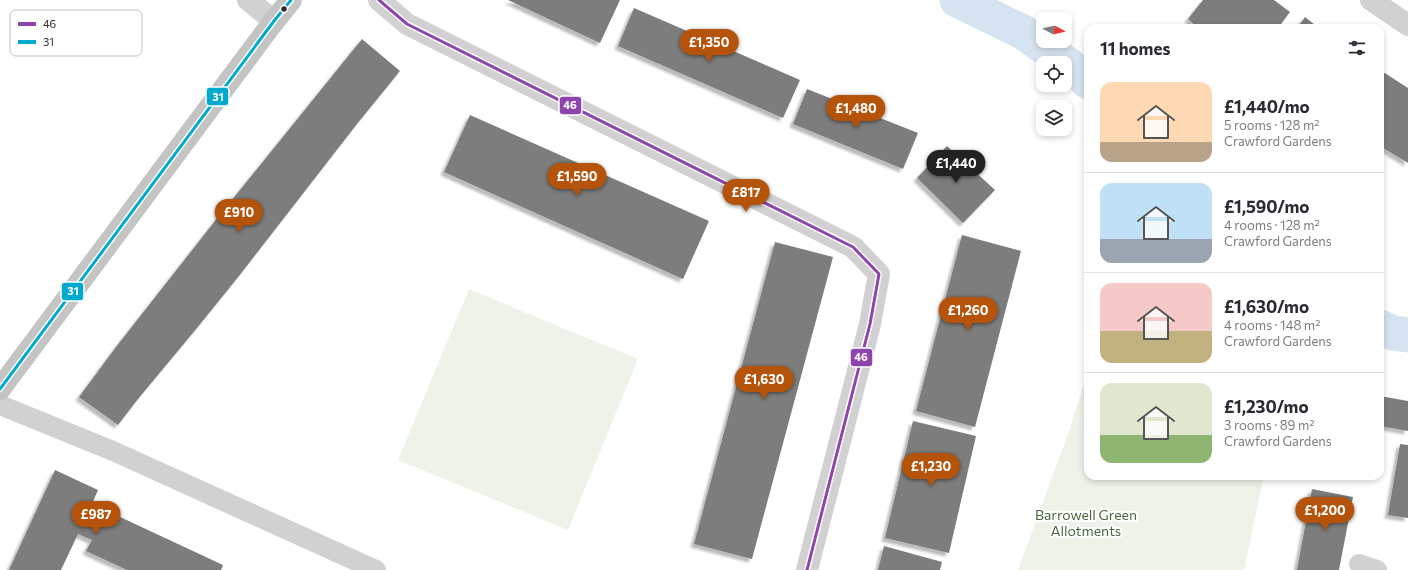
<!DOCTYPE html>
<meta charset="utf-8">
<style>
body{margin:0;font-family:Commissioner,sans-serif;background:#f2f2f3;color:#2b2b33;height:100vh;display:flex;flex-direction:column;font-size:15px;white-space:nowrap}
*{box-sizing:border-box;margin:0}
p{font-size:13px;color:#7c7c81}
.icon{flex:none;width:22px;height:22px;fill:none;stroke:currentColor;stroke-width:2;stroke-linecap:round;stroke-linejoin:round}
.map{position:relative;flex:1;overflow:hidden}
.details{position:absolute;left:1084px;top:24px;width:300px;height:456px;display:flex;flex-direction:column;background:#fff;border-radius:12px;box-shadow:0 2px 6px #0003}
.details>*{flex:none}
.needle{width:26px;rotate:97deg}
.fabs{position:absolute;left:1036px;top:12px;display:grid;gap:8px}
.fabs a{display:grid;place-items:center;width:36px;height:36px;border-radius:8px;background:#fff;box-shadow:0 2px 6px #0003;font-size:20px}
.price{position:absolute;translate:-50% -34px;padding:0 9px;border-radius:14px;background:#b45309;color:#fff;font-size:13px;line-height:26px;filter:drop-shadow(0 1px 2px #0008)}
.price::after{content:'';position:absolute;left:50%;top:24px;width:12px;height:9px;margin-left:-6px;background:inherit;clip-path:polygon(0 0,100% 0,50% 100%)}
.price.selected{background:#222;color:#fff}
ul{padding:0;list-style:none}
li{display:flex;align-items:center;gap:12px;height:100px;padding:0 16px}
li+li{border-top:1px solid #e1e1e2}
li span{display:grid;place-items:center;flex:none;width:112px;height:80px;border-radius:12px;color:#555}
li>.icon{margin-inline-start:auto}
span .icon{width:48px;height:48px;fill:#fffc;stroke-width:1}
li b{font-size:17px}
h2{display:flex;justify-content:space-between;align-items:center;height:48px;padding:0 16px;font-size:17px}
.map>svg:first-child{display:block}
.garden{fill:#eef3ea}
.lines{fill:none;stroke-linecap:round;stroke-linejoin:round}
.canal{stroke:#d6e3f0;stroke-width:35}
.building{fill:#7d7d7d;filter:url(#shadow)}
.service{stroke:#d1d1d1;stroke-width:20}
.minor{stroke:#d1d1d1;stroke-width:22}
.primary{stroke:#c4c4c4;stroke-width:22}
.bus-1-casing{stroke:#fff;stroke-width:6}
.bus-2-casing{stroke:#fff;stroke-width:6}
.bus-1{stroke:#8e44ad;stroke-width:3}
.bus-2{stroke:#00a9ce;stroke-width:3}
.bus-dot{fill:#2c2c2c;stroke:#fff;stroke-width:1.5}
.labels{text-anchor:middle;stroke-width:4;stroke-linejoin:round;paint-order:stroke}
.park-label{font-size:14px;fill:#4a673b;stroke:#fff}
.key{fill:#fff;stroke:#c0c0c0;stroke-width:1}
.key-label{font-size:11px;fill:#2c2c2c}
.line-badge{stroke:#fff;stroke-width:1.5}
.badge-label{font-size:11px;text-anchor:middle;font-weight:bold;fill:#fff}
</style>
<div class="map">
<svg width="1408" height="570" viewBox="0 0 1408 570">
<defs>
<filter id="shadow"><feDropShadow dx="-3.5" dy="3.5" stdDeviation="1" flood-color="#0004"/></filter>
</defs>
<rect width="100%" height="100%" fill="#fff"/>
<!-- garden -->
<path class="garden" d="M469 289 638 359 568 530 398 460Z
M1088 371V476H1264L1244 570H1018L1068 434Z"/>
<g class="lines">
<!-- canal -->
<path class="canal" d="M957 0 1023 32 1078 72 1088 82
M1380 327 1393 333 1408 335"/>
</g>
<!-- building -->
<path class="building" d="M508 0H620L600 43Z
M1203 0H1274L1290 12 1278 28H1198L1188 19Z
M634 8 800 80 783 118 618 46Z
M1305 17 1319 28H1297Z
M362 39 400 71 357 124 239 276 197 328 138 399 118 425 79 397 116 347 215 221Z
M1380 70 1408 88V163L1380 146Z
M807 89 918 133 903 169 793 124Z
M470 115 709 221 683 279 444 172Z
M947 146 995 190 963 223 917 178Z
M962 235 1021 251 975 427 916 411Z
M775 242 833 257 752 559 694 544Z
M1380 396 1408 401V431L1380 426Z
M913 421 976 436 949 553 885 538Z
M1400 444 1408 445V518L1388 515Z
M55 470 98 490 88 513 99 518 103 509 223 565 221 570H127L86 551 92 540 78 534 61 570H9Z
M1312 489 1353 497 1339 570H1297Z
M884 546 942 562 940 570H878Z"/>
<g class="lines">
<!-- service -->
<path class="service" d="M0 405 113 451 376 570
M1359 564 1377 570"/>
<!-- minor -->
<path class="minor" d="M248 0 274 21
M379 0 407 24 853 247 879 274 870 324 807 570
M1371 0 1408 25"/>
<!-- primary -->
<path class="primary" d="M0 389 274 21 291 0"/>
<!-- bus-1 casing -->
<g class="bus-1-casing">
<path id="bus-1" d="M379 0 407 24 853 247 879 274 870 324 807 570"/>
</g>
<!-- bus-2 casing -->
<g class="bus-2-casing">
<path id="bus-2" d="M0 389 274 21 291 0"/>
</g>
<!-- bus-1 -->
<use href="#bus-1" class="bus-1"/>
<!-- bus-2 -->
<use href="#bus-2" class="bus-2"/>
</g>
<!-- markers -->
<circle class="bus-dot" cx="284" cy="9" r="3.5"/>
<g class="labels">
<!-- park labels -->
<g class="park-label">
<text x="1086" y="520">Barrowell Green<tspan x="1086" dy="16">Allotments</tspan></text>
</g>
</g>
<!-- legend -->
<rect x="10" y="10" width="132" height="46" rx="6" class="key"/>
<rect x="18" y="22" width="18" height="4" fill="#8e44ad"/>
<rect x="18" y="40" width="18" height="4" fill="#00a9ce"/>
<g class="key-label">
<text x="43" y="28">46</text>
<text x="43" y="46">31</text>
</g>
<g class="line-badge">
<rect x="206" y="87" width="23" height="19" rx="4" fill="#00a9ce"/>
<rect x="559" y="96" width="23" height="19" rx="4" fill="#8e44ad"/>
<rect x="61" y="282" width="23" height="19" rx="4" fill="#00a9ce"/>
<rect x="850" y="348" width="23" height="19" rx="4" fill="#8e44ad"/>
</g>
<g class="badge-label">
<text x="218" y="101">31</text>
<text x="570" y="109">46</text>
<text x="73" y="295">31</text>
<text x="861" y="361">46</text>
</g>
</svg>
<div class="fabs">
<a><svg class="needle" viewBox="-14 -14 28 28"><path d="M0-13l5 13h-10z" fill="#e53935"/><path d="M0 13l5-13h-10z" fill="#7c7c81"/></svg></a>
<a><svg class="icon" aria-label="locate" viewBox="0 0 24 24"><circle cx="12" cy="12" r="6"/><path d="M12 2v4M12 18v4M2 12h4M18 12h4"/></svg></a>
<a><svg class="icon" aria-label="layers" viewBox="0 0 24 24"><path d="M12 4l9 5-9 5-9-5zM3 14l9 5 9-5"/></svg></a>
</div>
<b class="price" style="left:709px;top:63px">£1,350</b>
<b class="price" style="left:856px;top:129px">£1,480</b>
<b class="price selected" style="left:956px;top:184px">£1,440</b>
<b class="price" style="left:577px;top:197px">£1,590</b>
<b class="price" style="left:746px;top:213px">£817</b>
<b class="price" style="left:239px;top:233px">£910</b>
<b class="price" style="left:968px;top:331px">£1,260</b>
<b class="price" style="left:764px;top:400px">£1,630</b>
<b class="price" style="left:931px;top:487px">£1,230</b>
<b class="price" style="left:1325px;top:531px">£1,200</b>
<b class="price" style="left:96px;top:535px">£987</b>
<section class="details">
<h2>11 homes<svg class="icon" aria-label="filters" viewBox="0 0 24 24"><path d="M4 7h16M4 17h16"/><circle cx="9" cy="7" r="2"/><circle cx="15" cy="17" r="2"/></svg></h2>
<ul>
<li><span style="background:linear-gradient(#ffd9b3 75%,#b9a48a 0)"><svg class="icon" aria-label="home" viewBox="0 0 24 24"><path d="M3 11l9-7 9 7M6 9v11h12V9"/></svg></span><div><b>£1,440/mo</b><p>5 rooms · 128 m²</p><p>Crawford Gardens</p></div></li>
<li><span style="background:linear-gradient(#bfe0f5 70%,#9aa5b1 0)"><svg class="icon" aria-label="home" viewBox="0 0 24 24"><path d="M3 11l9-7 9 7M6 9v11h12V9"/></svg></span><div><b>£1,590/mo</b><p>4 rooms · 128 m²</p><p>Crawford Gardens</p></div></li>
<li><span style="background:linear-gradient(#f6c9c9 60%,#c2b280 0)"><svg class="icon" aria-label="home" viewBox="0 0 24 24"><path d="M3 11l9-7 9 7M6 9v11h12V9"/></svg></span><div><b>£1,630/mo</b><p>4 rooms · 148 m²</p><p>Crawford Gardens</p></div></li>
<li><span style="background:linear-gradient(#dfe7d0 65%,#8fb573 0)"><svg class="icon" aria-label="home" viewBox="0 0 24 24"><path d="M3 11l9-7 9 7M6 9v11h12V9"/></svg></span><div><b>£1,230/mo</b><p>3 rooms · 89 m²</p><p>Crawford Gardens</p></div></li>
</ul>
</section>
</div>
